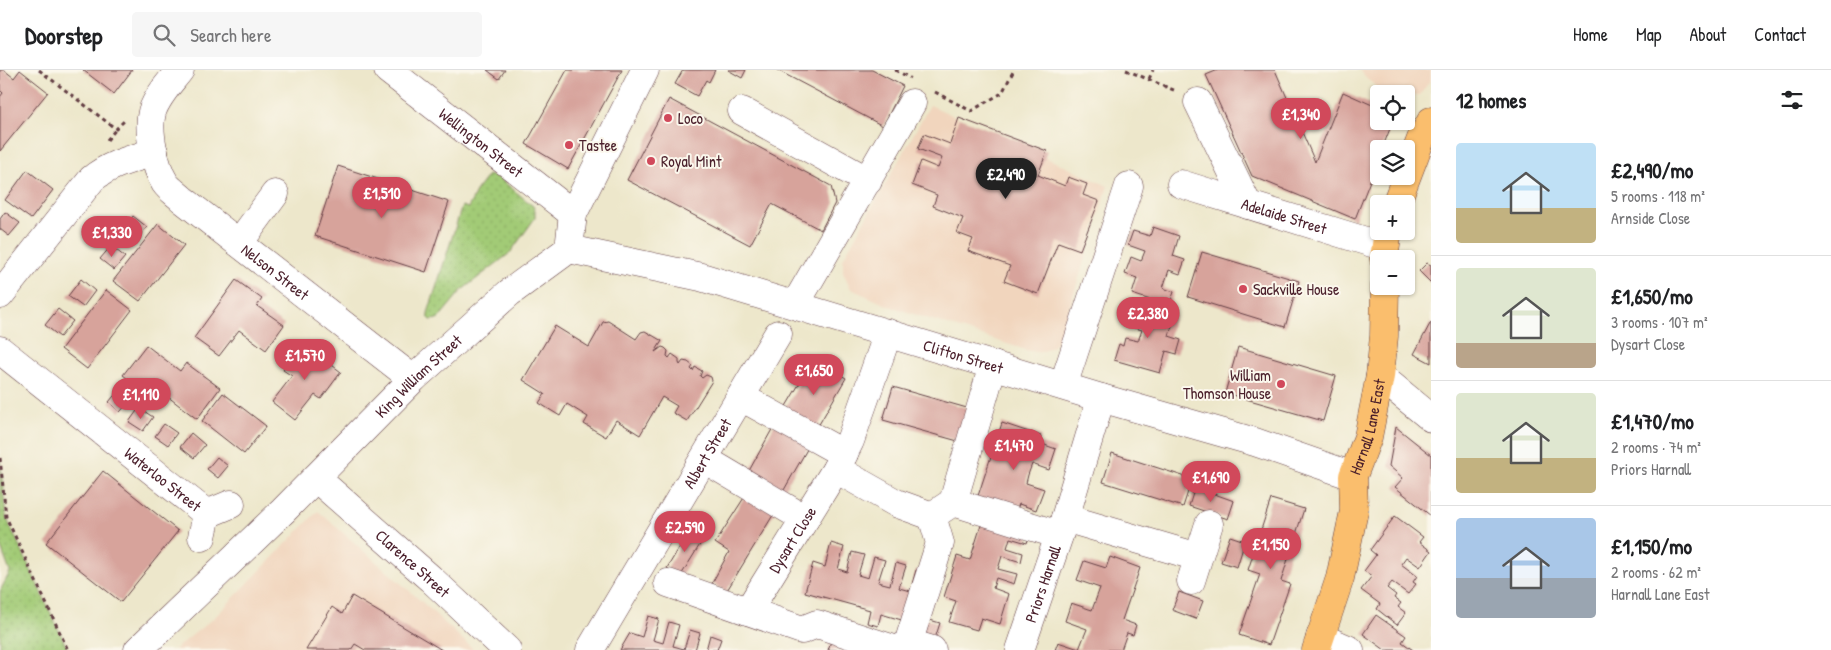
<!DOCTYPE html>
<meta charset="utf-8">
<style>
body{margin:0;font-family:"Patrick Hand",sans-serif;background:#f6f6f6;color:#202124;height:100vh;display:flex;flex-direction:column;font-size:19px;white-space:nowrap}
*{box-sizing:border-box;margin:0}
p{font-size:16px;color:#757577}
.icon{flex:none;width:28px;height:28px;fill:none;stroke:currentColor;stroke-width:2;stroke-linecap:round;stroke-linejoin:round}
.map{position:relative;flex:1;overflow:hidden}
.details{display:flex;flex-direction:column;background:#fff;width:400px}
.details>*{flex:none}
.buttons{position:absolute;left:1370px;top:15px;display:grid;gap:10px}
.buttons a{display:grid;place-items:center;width:45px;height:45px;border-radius:5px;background:#fff;box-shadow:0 1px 4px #0004;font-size:25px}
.price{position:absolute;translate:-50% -42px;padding:0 11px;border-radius:18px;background:#d1495b;color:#fff;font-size:16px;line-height:32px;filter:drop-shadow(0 1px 2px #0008)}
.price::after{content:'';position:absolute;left:50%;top:30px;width:15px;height:11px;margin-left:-8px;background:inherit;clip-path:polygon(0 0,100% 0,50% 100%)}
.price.selected{background:#222;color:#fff}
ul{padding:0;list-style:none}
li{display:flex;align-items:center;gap:15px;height:125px;padding:0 25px}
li+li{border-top:1px solid #e0e0e0}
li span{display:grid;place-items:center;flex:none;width:140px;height:100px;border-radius:5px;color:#555}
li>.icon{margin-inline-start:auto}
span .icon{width:60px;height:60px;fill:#fffc;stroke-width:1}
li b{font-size:21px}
h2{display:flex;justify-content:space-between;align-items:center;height:60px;padding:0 25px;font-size:21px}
header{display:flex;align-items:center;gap:30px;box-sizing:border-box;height:70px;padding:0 25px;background:#fff;border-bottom:1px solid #e0e0e0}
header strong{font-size:24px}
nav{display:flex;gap:28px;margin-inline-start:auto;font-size:18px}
.search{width:350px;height:45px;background:#f6f6f6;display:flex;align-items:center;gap:12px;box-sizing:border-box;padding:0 18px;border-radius:5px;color:#757577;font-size:19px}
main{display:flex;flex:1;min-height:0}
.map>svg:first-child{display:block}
.built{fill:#f1d5bd}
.green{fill:url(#green-dots);stroke:#767550}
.building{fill:#d7a39b}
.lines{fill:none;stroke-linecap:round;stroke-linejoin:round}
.minor-casing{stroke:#623d43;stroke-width:29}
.major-casing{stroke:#623d43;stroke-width:29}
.path{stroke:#623d43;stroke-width:3;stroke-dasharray:4 4;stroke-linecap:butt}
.minor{stroke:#fff;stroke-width:28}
.major{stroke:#fabe6d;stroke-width:28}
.poi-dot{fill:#d1495b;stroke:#fbf7ec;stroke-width:2}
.labels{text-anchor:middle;stroke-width:4;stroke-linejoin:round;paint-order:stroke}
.poi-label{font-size:16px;fill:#4a1f2b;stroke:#fbf7ec;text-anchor:start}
.street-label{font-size:16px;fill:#4a1f2b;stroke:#fbf7ec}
</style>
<header>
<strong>Doorstep</strong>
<div class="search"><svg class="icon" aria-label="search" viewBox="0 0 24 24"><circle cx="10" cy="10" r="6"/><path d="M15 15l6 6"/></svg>Search here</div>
<nav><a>Home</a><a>Map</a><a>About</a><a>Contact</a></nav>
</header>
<main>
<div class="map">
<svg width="1431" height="580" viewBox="0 0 1431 580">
<defs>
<pattern id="green-dots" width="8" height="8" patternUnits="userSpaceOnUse" patternTransform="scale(1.25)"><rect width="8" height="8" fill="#a2cb76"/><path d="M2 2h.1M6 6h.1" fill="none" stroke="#8dae66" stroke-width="1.8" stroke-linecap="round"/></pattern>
</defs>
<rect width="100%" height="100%" fill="#fbf7ec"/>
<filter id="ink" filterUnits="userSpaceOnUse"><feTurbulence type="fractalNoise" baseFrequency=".02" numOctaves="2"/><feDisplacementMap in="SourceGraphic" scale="10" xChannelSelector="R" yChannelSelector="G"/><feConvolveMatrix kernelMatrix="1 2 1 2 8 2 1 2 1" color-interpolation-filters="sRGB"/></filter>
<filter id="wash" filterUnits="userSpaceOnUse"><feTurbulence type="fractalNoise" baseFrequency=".0096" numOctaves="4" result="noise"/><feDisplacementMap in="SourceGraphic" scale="20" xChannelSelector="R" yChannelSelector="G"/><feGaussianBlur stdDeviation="1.12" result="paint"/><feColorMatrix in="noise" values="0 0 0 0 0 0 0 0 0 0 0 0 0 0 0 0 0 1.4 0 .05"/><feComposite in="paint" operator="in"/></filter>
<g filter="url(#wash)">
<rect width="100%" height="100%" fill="#ede7cb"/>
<!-- built -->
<path class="built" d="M1359 0H1431V9L1420 25 1383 24Z
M930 35 1108 116 1061 264 1053 276 1044 281 1036 282 1026 280 889 236 851 219 843 202V189Z
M318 441 421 531 474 580H174L216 546Z"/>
<!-- green -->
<path class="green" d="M488 105 499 108 533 136 535 140V148L510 183 462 220 438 249 431 250 428 247V243L462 136 468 138 478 118Z
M0 388 6 447 68 580H0V521L10 502 0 475Z"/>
<g id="blocks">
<!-- building -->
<path class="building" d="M0 0H4L14 8 20 0 48 22 0 81V27L3 23 0 20Z
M83 0H132L114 24Z
M487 0H505L499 9Z
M567 0H622L568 99 526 74Z
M683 0H715L709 12 706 10 697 26 675 14Z
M728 0H746L742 8Z
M777 0H872L903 16 883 56Z
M1218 0H1275L1315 92 1343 22 1379 38V51H1393L1382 79H1379V88L1355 149 1252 106 1206 5Z
M669 29 831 116 835 133 821 160 772 134 750 175 627 110Z
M959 48 1047 81 1038 105 1065 116 1068 107 1087 114 1083 125 1099 131 1080 180 1058 172 1038 224 1004 211 1010 196 968 181 973 169 957 163 963 148 933 136 937 125 912 115 921 91 938 98 942 88 918 79 924 64 950 74Z
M338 96 449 132 426 202 315 166Z
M27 100 53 120 31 149 5 130Z
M5 142 20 153 9 166 0 159V149Z
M133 146 147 157 136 171 122 160Z
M158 154 184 175 140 231 113 211Z
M1153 157 1179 166 1173 186 1185 190 1180 204 1169 200 1163 218 1174 222 1169 236 1132 224 1137 208 1125 204 1131 187 1141 191 1145 181 1128 175 1133 161 1150 166Z
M111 176 125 187 114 200 100 189Z
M1202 182 1299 211 1285 257 1188 227Z
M1427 193 1431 195V213L1419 201Z
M81 209 95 221 83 237 68 226Z
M236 210 262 229 257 236 284 255 266 280 239 260 219 286 194 268Z
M106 220 132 240 87 299 61 279Z
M1137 234 1175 245 1169 266 1181 270 1177 284 1166 281 1160 303 1114 290 1119 274 1123 276 1125 268 1138 271 1142 260 1123 255 1128 241 1135 243Z
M58 239 73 251 60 267 45 255Z
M608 251 636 269 641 262 645 261 662 271 655 282 662 277 665 278 668 281 667 286 669 288 672 284 679 289V293L680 295 683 291 688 292 693 296 691 299 693 301 695 297 702 301 700 306 702 308 706 305 711 307 712 311 687 351 673 343 677 336 662 327 640 365 616 350 606 367 584 354 588 347 567 334 560 346 539 333 545 324 523 310 555 256 589 277 603 252Z
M1431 252V293L1414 284Z
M303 273 341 302 321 329 315 325 295 350 272 332 292 306 283 300Z
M146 275 180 301 186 293 220 318 197 349 163 323 157 331 123 305Z
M1238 277 1336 306 1323 351 1225 323Z
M814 289 846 308 814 363 782 343Z
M893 317 974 340 965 373 883 350Z
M118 321 130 331 120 342 109 332Z
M223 323 266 356 244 384 202 351Z
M139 338 153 347 143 361 129 352Z
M1002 353 1041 366 1039 373 1056 379 1049 400 1032 394 1028 405 1026 413 1044 419 1036 440 1019 434 1015 445 976 432Z
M164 354 177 363 168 375 155 366Z
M775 354 810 374 780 427 745 408Z
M1396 357 1431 385V446L1395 417 1403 408 1389 396Z
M191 363 205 375 194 388 180 377Z
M1112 383 1192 409 1183 437 1103 412Z
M217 387 228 396 218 408 207 399Z
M103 401 178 461 121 532 46 473Z
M1195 417 1234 431 1228 449 1189 436Z
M749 420 778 437 726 522 712 513 729 482 715 473Z
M1271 429 1304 439 1281 511 1290 514 1269 575 1239 565 1260 504 1248 500Z
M1395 446 1423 467 1419 472 1431 481 1420 497 1406 487 1401 494 1417 506 1413 512 1416 514 1408 524 1392 512 1387 518 1396 525 1394 528 1401 533 1398 537 1406 543 1397 555 1377 539 1380 534 1361 520 1372 506 1364 501 1376 485 1370 480Z
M983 449 1030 464 1027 473 1010 468 1007 478 1023 483 1021 492 1002 486 998 499 1017 504 1014 514 996 508 993 518 1009 524 1000 554 981 548 977 560 949 552 956 531 944 527 957 486 970 490Z
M690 460 704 468 680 507 667 498Z
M1230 466 1245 471 1237 497 1221 492Z
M831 473 844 477 838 499 847 502 852 482 864 485 858 505 868 508 874 487 885 490 878 512 890 515 896 493 906 496 899 518 910 521 916 500 926 503 912 553 881 544 878 556 867 553 870 540 805 522 813 493 825 497Z
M1110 487 1140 498 1122 550 1136 555 1133 565 1127 563 1121 580H1055L1058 572 1079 579 1087 559 1065 551 1071 533 1092 540 1100 518 1077 510 1084 491 1106 498Z
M1179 522 1203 531 1196 549 1172 540Z
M352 526 442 580H365L355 574 351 580H306L332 537 342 544Z
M1376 545 1406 566 1402 572 1413 580H1385L1363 564Z
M648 546 659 549 653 570 663 573 669 552 679 555 673 576 684 579 690 560 700 563 695 580H620L630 563 642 567Z
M923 548 940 553 933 575 916 570Z
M710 565 721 569 717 580H706Z
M833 565 868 580H828Z"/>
</g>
</g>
<g filter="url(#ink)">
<use href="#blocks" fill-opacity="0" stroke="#623d43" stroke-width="1"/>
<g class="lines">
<!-- minor casing -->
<g class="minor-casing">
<g id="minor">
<path id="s1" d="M180 0C170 13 157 26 152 42 147 61 155 97 165 113 169 119 177 124 182 129L413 309"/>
<path id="s2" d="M388 0 573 144"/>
<path d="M1198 32 1248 135"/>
<path d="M742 41 868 111"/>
<path id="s3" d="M1181 114 1385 177"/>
<path d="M239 173 275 124"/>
<path id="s4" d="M569 179 701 207 1101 328 1255 372 1353 406"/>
<path d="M0 225 92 109C110 94 132 89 154 82"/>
<path d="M795 235 912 33"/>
<path id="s5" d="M0 280 207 444"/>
<path d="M1380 306 1431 348"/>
<path d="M1063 316 1129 116"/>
<path d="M741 327 844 384"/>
<path d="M704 389 805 449"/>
<path d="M836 399 896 433 932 446"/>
<path id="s6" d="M316 408 431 509 507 580"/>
<path d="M953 432 1059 465"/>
<path d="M932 446 953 432 993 295"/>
<path d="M1065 448 1198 487"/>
<path d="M202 467 207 444 231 434"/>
<path d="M1191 511 1209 454"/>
<path d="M668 513 802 560 817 554 897 580"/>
<path id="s7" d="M748 541 836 399 850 371 888 263"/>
<path d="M1320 567 1350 580"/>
<path id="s8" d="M138 580 283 441 413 309 509 223 569 179 573 144 645 0"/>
<path id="s9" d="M590 580 778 264"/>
<path d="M906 580 940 473 932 446"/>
<path d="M912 580 922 577 932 580"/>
<path id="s10" d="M1020 580 1065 448 1101 328"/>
</g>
</g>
<!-- major casing -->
<g class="major-casing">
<g id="major">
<path d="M1396 134 1421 69 1431 51"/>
<path d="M1384 189 1388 161"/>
<path id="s11" d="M1316 580 1340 508 1354 441 1353 406 1368 367 1380 306 1384 266 1385 216"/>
</g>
</g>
<!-- path -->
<path class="path" d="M39 0 116 59 126 49
M895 0 910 8
M1126 0 1176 21
M1149 9 1153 0
M935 22 971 41 1002 23 1014 0
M107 70 116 59
M0 388 6 447 68 580"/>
<!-- minor -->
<use href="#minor" class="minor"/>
<!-- major -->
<use href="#major" class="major"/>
</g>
</g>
<!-- markers -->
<g class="poi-dot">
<circle cx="668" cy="48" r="5"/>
<circle cx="569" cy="75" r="5"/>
<circle cx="651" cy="91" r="5"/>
<circle cx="1243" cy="219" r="5"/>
<circle cx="1281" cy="314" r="5"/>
</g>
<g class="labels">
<!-- poi labels -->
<g class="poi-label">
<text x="678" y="54">Loco</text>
<text x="579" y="81">Tastee</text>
<text x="661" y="97">Royal Mint</text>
<text x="1253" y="225">Sackville House</text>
<text x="1271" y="311" text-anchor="end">William<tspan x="1271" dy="18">Thomson House</tspan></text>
</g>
<!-- street labels -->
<g class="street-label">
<text dy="6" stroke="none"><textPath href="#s2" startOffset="118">Wellington Street</textPath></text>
<text dy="6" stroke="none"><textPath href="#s3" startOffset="108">Adelaide Street</textPath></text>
<text dy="6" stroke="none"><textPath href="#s1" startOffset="266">Nelson Street</textPath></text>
<text dy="6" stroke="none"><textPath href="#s4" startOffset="409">Clifton Street</textPath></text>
<text dy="6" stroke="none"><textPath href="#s8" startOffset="392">King William Street</textPath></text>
<text dy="6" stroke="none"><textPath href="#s11" startOffset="231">Harnall Lane East</textPath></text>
<text dy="6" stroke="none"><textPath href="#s9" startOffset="229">Albert Street</textPath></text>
<text dy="6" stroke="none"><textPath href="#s5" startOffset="208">Waterloo Street</textPath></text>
<text dy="6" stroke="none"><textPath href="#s7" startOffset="84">Dysart Close</textPath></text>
<text dy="6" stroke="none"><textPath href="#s6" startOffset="129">Clarence Street</textPath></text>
<text dy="6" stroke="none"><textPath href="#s10" startOffset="70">Priors Harnall</textPath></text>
</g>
</g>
</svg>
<div class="buttons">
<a><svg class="icon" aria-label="locate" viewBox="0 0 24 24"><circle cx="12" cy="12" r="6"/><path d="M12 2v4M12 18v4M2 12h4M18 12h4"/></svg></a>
<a><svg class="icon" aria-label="layers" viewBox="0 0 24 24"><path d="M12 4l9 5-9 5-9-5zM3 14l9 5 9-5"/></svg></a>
<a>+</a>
<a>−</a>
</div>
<b class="price" style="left:1301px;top:70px">£1,340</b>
<b class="price selected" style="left:1006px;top:130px">£2,490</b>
<b class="price" style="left:382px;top:149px">£1,510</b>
<b class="price" style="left:112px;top:188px">£1,330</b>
<b class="price" style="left:1148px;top:269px">£2,380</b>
<b class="price" style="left:305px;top:311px">£1,570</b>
<b class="price" style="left:814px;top:326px">£1,650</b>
<b class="price" style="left:141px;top:350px">£1,110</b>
<b class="price" style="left:1014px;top:401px">£1,470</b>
<b class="price" style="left:1211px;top:433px">£1,690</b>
<b class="price" style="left:685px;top:483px">£2,590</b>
<b class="price" style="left:1271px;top:500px">£1,150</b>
</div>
<section class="details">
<h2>12 homes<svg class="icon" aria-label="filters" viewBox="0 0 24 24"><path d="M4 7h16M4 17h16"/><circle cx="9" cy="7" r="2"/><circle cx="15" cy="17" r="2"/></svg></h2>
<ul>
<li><span style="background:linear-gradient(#bfe0f5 65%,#c2b280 0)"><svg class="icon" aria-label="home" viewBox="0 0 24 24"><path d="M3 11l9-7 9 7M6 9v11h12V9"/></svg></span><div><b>£2,490/mo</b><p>5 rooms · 118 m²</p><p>Arnside Close</p></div></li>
<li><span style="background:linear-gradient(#dfe7d0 75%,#b9a48a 0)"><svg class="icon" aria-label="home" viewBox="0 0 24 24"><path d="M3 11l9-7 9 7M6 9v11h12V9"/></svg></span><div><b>£1,650/mo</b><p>3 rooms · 107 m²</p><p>Dysart Close</p></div></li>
<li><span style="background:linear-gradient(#dfe7d0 65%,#c2b280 0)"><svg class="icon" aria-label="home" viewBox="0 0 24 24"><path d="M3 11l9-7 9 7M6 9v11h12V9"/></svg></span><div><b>£1,470/mo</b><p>2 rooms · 74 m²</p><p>Priors Harnall</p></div></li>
<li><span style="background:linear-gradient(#a9c7e8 60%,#9aa5b1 0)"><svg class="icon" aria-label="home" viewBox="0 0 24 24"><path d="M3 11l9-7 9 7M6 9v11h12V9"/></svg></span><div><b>£1,150/mo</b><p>2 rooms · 62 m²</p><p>Harnall Lane East</p></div></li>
</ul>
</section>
</main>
